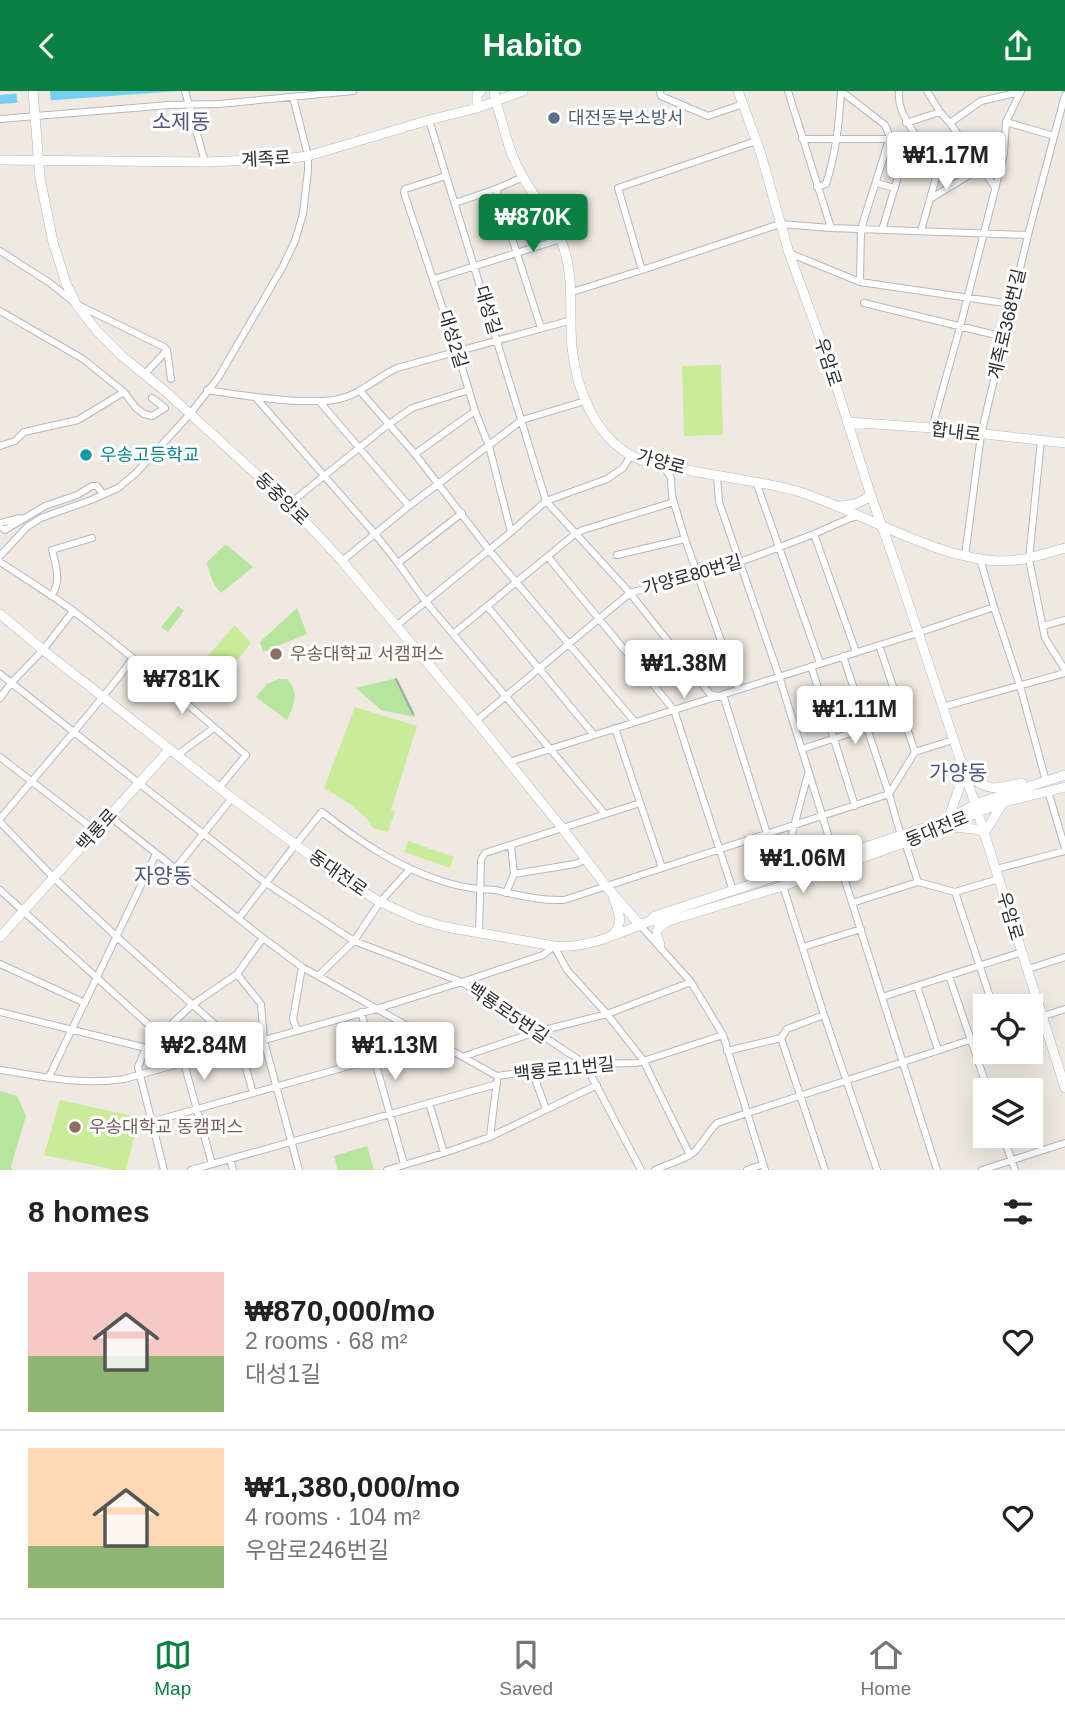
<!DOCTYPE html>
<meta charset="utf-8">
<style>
body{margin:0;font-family:Helvetica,"Noto Sans KR",sans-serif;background:#f2f2f2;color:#222;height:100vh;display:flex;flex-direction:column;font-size:26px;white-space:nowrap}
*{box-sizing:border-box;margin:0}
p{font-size:23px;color:#767676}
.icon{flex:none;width:38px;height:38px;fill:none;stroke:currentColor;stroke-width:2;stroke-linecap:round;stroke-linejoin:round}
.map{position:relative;height:1079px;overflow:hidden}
.sheet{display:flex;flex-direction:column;background:#fff;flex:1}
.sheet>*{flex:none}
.fabs{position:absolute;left:973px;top:903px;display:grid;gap:14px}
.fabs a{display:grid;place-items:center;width:70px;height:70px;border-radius:0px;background:#fff;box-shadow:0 7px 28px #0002;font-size:35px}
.price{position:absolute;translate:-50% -60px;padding:0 16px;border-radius:7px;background:#fff;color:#222;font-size:23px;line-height:46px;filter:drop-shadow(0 2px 4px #0008)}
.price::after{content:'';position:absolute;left:50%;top:42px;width:21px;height:16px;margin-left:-10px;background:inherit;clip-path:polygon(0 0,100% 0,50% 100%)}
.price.active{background:#0b8043;color:#fff}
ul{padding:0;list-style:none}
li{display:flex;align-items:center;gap:21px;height:175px;padding:0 28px}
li+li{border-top:2px solid #e0e0e0}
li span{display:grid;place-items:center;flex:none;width:196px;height:140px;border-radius:0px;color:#555}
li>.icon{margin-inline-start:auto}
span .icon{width:84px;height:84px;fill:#fffc;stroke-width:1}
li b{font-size:30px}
h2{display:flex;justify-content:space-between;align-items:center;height:84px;padding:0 28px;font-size:30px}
header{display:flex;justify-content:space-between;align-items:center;height:91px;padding:0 28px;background:#0b8043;color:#fff;font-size:32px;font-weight:600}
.dock{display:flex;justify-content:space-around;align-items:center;height:98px;border-top:2px solid #e0e0e0;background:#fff;font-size:19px;color:#767676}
.dock a{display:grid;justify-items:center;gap:4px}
.dock .active{color:#0b8043}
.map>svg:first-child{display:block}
.green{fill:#b6e59e}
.pitch{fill:#c9ec9a}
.water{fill:#75cff0}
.pier{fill:#efe9e1}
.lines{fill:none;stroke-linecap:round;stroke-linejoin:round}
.street-casing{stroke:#b4b7c1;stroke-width:8}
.secondary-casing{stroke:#b4b7c1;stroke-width:10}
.street{stroke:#fff;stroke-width:6}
.secondary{stroke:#fff;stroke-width:9}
.rail{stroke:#a3a6b8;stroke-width:2}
.service-dot{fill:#5c6f8a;stroke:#fff;stroke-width:2.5}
.culture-dot{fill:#0f9aa8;stroke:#fff;stroke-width:2.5}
.education-dot{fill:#8d6e63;stroke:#fff;stroke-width:2.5}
.labels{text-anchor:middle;stroke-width:6;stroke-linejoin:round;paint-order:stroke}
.service-label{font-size:18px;fill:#4e5e75;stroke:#fff;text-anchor:start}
.street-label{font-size:18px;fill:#2e2e2e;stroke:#fff}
.culture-label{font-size:18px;fill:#0d838f;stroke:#fff;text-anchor:start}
.education-label{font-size:18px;fill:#785e54;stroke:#fff;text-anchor:start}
.quarter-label{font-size:21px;fill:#4d5680;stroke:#fff}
</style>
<header><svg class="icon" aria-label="back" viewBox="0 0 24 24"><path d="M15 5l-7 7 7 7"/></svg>Habito<svg class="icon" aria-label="share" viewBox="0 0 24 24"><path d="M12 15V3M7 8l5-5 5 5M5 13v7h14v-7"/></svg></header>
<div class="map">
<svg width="1065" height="1079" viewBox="0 0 1065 1079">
<rect width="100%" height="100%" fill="#efe9e1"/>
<!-- green -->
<path class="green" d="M225 454 228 455 253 476 221 502C213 494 209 482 207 471Z
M178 515 184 520 168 541 161 536Z
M297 517 307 543 263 561 260 551Z
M397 587 415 623V626L381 619 356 597Z
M279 588H287C300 602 294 614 287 629L256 606 267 593Z
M0 1000 17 1005 26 1025 11 1075 12 1079H0Z
M367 1055 374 1079H338L334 1065Z"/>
<!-- pitch -->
<path class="pitch" d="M721 274 723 344 684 345 682 275Z
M235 534 251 552 225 584 205 568Z
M355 616 417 635 391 719 395 721 388 741 373 737 366 727 350 713 324 697Z
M408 750 454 766 450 777 404 761Z
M60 1009 133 1025 136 1038 126 1079H116L44 1064Z"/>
<!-- water -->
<path class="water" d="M44 0H179L0 13V4Z"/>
<!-- pier -->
<path class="pier" d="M16 0H50L51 14 18 16Z"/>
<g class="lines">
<!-- street casing -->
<g class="street-casing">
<path id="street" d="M185 0 205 71
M660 0 661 5 708 25 743 13
M788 0 831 137
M841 0 885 34 891 48 940 72
M927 0 940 21 950 32 995 96
M0 28 169 14 219 13 353 0
M429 29 546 410 630 502 710 603 724 607 767 743
M1006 31 1054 45
M906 32 940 21
M950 32 981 10 1020 1
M802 48H891
M446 85 405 98 404 102 457 260 475 320 489 355 511 441
M876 92 895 97
M817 96 826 93C836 62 839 33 841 0
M496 98 541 237
M930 108 1004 63
M455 112 496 98 523 86
M882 139 903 69 908 58 913 59 917 47C908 31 897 19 899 0
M921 140 940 72 967 58
M0 160 50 192 76 213 164 256 167 259 171 288
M789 162 860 191 1011 213
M642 179 618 97 756 50
M434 188 561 148
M860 191 861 138 888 52 891 48
M572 201 642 179 780 133 831 137 1028 144
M864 212 1004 246
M0 220 83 268 124 301 136 317 144 323 152 325 165 317 152 307
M144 284 167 259
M207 299C238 304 269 309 300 310 313 310 327 311 339 308 361 303 377 286 397 277L572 229
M360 300 415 363 489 459 635 631
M257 308 375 443 398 472 426 511 605 723
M319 310 409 415
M932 337 960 236 1004 63 1006 31 1021 0
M1041 349 1029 468 1045 547 1065 579
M0 355 15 350 24 341 78 329 124 301
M415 363 475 320
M663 374 671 387 672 405 685 448 738 598
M717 385 719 411 779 585 835 766
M756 391 820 572
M289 413 389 333 412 317 469 299
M0 432 20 427
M0 435 5 439 45 415 77 404 92 395H97L103 403
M814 443 856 561
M617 464 685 448
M0 465 27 436 41 427 91 409 118 397 136 382 190 323 218 287 282 177 295 150 303 123 308 79V65L293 6
M965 465 981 344 1028 144 1065 4
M548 466 674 619 733 800
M980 468 994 516 1020 595 1046 690
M342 470 409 415 522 329 585 310
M0 471C24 487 49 502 72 519 132 564 188 614 246 664L219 697
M398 472 462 422
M51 505C62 491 56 475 52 459L92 447
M487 515 594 644
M396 535 511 441 546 410 607 388 623 377 631 364
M1043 535 1065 529
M453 543 575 443 583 439 674 411
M879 554 915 661
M843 565 889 703 901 745
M811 575 855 715
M0 583 266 792 354 850 462 891 585 973 641 1079
M0 607 11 592 43 559 73 520
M942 616 1065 582
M476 630 630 502 740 471 814 443 850 427 859 425
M615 637 662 777
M802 658 903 625
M177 664 214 637
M0 666 96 740
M509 671 918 542 994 516
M1048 700 1065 757
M109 725 263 847 302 876 497 985 585 973 637 972 723 944
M0 728C44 674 92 623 133 567
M0 731 54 787 117 846 240 956 253 1002
M905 751 918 791 955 801 993 915
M840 774 937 1079
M175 778 232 707
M996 778 1065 760
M514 783 575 773 585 769
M781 784 808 683
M783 795 824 924 877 1079
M0 799 160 944 184 972 212 1073
M955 801 999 788
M506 802 514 783 511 754
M852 812 918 791
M239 827 296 753 322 721C359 750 397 776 442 790 454 794 467 797 479 798 484 799 490 798 495 799 518 804 541 810 564 809L889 703 915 661 953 649
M640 834 691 891 723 944 765 1079
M479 842 481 769 485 762 640 712
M803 856 861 838
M0 873 85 912
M1028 878 1065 866
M237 883 261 913 264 950 299 1079
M318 885 354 850 380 811 410 778
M949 885 988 999
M917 895 938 959
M882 906 1022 861
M0 921 146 957
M361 921 404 1073
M1031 929 1065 918
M297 939 293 928 302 876
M781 947 825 1079
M781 947 787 938 824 924
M727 960 781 947
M465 965 536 941 607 923 691 891
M0 979C42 985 81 995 124 988L376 918 462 891 543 864 554 855 567 879 607 923 643 969 690 1064
M532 980 546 1018
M49 986 156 763
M429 1012 444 1062
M151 1031 374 968
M490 1045 497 990
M1003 1045 1015 1079
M230 1068 233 1079
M164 1079 138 976 146 957 192 914 237 883 263 847
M191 1079 497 993
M387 1079 444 1062 490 1046 597 994
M655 1079C667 1073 688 1068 696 1059 704 1050 709 1040 717 1032L985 944
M747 1079 763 1073
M982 1079 1065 1052"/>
</g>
<!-- secondary casing -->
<g class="secondary-casing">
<path id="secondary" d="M33 0 40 87 53 151 66 192 76 213 97 240 122 265 165 300 289 413 342 470 476 630 563 738 606 795 640 834
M494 0 496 11C504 36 509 63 523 86 537 111 557 133 565 161 574 192 569 224 572 256 576 297 594 344 632 365 641 370 652 372 663 374 682 378 701 382 721 385 747 390 774 393 800 401 862 421 937 469 1002 470 1024 470 1044 463 1065 457
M738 0 760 60 789 162 828 269 871 405 894 469 975 713 1065 997
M477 17V4L481 0
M0 69 208 71 291 67 308 65 429 29 477 17 523 0
M847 331 932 337 1065 352
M840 415 856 413 871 405
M0 523 43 559 232 707 340 786 380 811 418 828 446 836 554 855C588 858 619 842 650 830L655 825 948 729 975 713 1065 684
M964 683C991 700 992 699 1022 692
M948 729 964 683
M951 736 975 738 984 741
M984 741C993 732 996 720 1004 711
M613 805C618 821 625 830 613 844
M650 830H668L783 795 949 736 978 721 1004 711 1065 696
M0 846 170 658
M660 854C655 841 655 838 667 831"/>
</g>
<!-- street -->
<use href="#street" class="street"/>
<!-- secondary -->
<use href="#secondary" class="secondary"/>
<!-- rail -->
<path class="rail" d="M396 588 413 623"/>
</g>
<!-- markers -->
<circle class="service-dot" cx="554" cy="27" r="7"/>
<circle class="culture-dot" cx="86" cy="364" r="7"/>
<g class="education-dot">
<circle cx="276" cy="563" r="7"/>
<circle cx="75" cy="1036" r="7"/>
</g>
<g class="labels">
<!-- service labels -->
<g class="service-label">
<text x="568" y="33">대전동부소방서</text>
</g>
<!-- street labels -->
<g class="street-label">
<text transform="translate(266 68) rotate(-3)" y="6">계족로</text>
<text transform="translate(488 219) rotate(73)" y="6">대성길</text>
<text transform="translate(1007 233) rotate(-77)" y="6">계족로368번길</text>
<text transform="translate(453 248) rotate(73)" y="6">대성2길</text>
<text transform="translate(828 271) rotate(72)" y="6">우암로</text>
<text transform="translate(956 341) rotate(7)" y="6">합내로</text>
<text transform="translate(661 371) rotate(15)" y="6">가양로</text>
<text transform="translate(282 408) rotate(44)" y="6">동중앙로</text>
<text transform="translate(692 484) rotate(-16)" y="6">가양로80번길</text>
<text transform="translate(937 738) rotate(-22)" y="6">동대전로</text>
<text transform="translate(97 739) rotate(-48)" y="6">백룡로</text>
<text transform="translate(338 782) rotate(35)" y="6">동대전로</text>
<text transform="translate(1010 825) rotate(73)" y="6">우암로</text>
<text transform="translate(508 922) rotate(34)" y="6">백룡로5번길</text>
<text transform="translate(564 978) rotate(-6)" y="6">백룡로11번길</text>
</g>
<!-- culture labels -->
<g class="culture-label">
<text x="100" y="370">우송고등학교</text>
</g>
<!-- education labels -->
<g class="education-label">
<text x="290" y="569">우송대학교 서캠퍼스</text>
<text x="89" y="1042">우송대학교 동캠퍼스</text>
</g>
<!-- quarter labels -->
<g class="quarter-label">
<text x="181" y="38">소제동</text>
<text x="958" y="689">가양동</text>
<text x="163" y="792">자양동</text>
</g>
</g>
</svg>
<div class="fabs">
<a><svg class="icon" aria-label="locate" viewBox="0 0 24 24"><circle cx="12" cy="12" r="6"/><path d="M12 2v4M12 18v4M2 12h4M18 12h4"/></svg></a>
<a><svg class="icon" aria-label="layers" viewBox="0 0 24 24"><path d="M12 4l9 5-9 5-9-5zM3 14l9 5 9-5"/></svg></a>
</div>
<b class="price" style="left:946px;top:101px">₩1.17M</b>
<b class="price active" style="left:533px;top:163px">₩870K</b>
<b class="price" style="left:684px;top:609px">₩1.38M</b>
<b class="price" style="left:182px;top:625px">₩781K</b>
<b class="price" style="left:855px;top:655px">₩1.11M</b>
<b class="price" style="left:803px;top:804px">₩1.06M</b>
<b class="price" style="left:204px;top:991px">₩2.84M</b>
<b class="price" style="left:395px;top:991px">₩1.13M</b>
</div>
<section class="sheet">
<h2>8 homes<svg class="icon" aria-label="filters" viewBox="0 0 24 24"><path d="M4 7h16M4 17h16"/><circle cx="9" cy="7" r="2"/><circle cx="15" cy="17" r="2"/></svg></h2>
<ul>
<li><span style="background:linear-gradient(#f6c9c9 60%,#8fb573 0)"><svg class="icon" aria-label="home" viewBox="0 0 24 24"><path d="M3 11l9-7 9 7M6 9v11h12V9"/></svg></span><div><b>₩870,000/mo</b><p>2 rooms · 68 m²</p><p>대성1길</p></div><svg class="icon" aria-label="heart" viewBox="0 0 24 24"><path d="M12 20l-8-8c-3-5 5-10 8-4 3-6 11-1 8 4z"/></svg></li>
<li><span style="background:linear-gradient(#ffd9b3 70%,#8fb573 0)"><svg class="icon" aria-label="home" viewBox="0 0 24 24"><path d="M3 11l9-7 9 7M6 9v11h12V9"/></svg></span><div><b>₩1,380,000/mo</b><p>4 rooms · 104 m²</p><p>우암로246번길</p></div><svg class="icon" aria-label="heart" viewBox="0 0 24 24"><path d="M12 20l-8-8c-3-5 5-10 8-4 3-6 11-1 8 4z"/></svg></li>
</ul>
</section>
<nav class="dock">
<a class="active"><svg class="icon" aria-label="map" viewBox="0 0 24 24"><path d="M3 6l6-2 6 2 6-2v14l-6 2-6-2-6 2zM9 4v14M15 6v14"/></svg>Map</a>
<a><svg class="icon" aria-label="saved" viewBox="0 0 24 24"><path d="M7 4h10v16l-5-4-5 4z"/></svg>Saved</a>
<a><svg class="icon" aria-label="home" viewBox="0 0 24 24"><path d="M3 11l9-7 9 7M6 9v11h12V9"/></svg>Home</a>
</nav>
